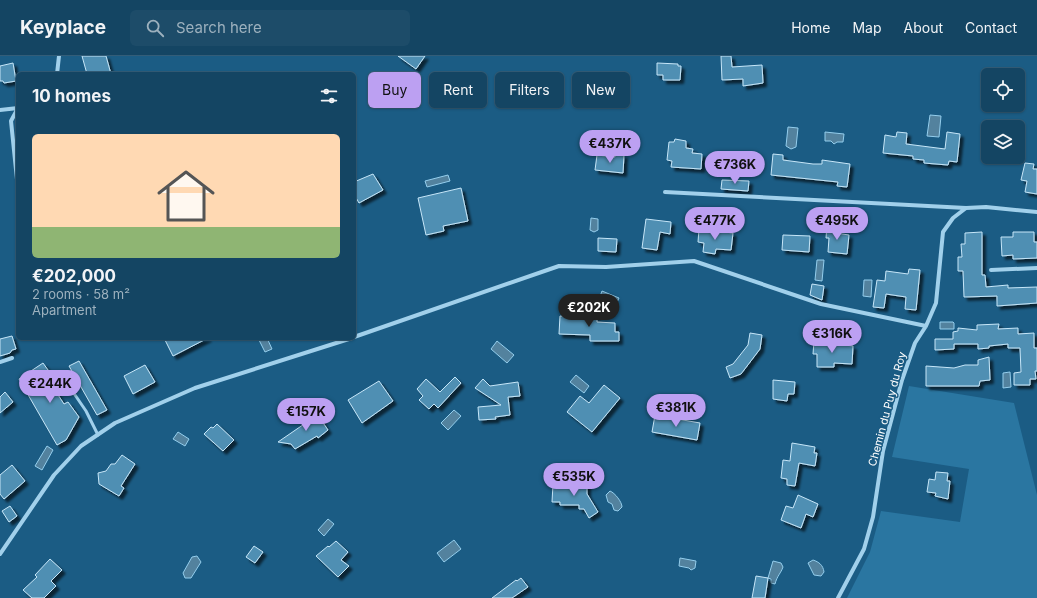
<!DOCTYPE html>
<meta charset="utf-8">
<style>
body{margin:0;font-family:Inter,sans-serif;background:#1d4c69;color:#f1f3f6;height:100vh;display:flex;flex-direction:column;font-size:15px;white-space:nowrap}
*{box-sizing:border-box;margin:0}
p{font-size:13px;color:#9db1be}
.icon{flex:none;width:22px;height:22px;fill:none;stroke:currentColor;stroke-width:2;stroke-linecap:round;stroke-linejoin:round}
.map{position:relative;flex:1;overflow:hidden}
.drawer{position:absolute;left:16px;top:16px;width:340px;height:268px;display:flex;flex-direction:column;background:#144563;border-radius:6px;box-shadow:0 1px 3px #0004,0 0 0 1px #335d78}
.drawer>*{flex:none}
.hud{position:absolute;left:368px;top:16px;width:380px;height:36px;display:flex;gap:8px}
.fabs{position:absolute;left:981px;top:12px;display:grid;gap:8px}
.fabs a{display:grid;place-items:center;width:44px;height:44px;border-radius:6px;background:#144563;box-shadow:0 1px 3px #0004,0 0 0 1px #335d78;font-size:20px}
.price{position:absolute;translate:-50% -34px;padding:0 9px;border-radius:14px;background:#bca0f2;color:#111;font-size:13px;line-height:26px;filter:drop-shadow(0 1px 2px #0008)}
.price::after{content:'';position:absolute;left:50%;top:24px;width:12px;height:9px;margin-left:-6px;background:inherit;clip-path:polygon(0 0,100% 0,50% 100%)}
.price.current{background:#222;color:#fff}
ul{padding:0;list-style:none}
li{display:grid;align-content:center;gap:8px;height:212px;padding:0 16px}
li+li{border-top:1px solid #335d78}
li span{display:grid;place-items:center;height:124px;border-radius:6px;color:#555}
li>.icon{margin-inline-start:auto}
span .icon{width:72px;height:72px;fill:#fffc;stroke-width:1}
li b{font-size:17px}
h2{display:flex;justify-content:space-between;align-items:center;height:48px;padding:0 16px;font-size:17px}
.pill{padding:0 14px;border-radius:6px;background:#144563;box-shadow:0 1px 3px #0004,0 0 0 1px #335d78;font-size:14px;line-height:36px}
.pill.current{background:#bca0f2;color:#111}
header{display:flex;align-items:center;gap:24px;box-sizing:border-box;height:56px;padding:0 20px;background:#144563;border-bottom:1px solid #335d78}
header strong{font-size:19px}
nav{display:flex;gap:22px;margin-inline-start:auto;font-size:14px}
.search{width:280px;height:36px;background:#1d4c69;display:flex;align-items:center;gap:10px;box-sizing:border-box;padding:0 14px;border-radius:6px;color:#9db1be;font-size:15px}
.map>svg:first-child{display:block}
.green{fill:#2a76a1}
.water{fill:#53829e;stroke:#94ceed}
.building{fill:#508fb3;stroke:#c6e6f8;filter:url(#shadow)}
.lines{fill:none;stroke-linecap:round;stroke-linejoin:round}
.service{stroke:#a1d0eb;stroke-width:3}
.minor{stroke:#a1d0eb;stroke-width:4}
.labels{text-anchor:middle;stroke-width:3;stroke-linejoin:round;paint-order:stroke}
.street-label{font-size:11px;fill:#fff;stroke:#1b5c84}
</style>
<header>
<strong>Keyplace</strong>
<div class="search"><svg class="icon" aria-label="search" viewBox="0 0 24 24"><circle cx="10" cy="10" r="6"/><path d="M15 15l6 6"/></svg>Search here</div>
<nav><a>Home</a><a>Map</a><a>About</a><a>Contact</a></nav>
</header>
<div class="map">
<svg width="1037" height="542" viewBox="0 0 1037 542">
<defs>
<filter id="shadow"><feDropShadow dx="3.5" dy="3.5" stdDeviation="1" flood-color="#0009"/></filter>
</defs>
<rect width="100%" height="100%" fill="#1b5c84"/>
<!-- green -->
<path class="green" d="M909 330 1014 347 1037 439V542H847L870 496 881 455 960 466 969 413 892 401Z"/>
<!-- water -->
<path class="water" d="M930 59 941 60 939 81 927 80Z
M788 71 798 72 796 91 791 93 786 90Z
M825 76 844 78 843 86H837L834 88 831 85H825Z
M448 119 450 125 427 131 425 125Z
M591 162 598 163V174L594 176 590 174Z
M817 204H824L822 225 815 224Z
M864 224H872L871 241 863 240Z
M602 235 619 242 614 253 612 252 613 249 599 243Z
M953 266 954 267V273H940V266Z
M258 282H267L272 293 265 296Z
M497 285 514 299 507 307 491 293Z
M1010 316 1011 331 1003 332V317Z
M576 319 589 330 584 337 570 326Z
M454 354 461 360 448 374 441 367Z
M178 376 189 383 185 390 173 383Z
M47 390 53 394 42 414 35 410Z
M610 435C615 437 622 446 622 451L618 455 614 454 612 448 608 446 606 439Z
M328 463 334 468 324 480 318 474Z
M454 484 461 493 444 506 437 497Z
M197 500 201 506 191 522H185L183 517 192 501Z
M680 502 696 505 695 512 691 514 689 512 679 510Z
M813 504C819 506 823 509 824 516L821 520 814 519 808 507Z
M773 505 781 507 783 511C781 517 777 520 775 528L771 527V523L768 522Z"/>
<!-- building -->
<path class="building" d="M82 0H106L111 18H87Z
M398 0H425L416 13Z
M721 0H731L732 11 762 9 763 27 743 30V23L722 24Z
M13 7 16 25 4 27 3 25H0V10Z
M657 7 678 8V10H681L680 24H663V19H657Z
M897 76 907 77 906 88 945 93 947 76 960 78 957 106 949 105 948 109 924 107V104L913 103V100L883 97 885 79 896 81Z
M675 83 686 85V92L693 93 692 97 702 98 701 113 671 111 672 105 667 104 669 86H674Z
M773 98 783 99V104L813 108H822V104L850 108 847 131 837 130 838 126 771 119Z
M597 99 615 101V99H624L623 117 595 114Z
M1025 107 1034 108 1033 113H1037V138L1025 136 1027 125 1021 124Z
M373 118 383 134 359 147 354 138V126Z
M722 124 749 125 748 135 721 133Z
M461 132 468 165 443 170 444 175 426 179 418 142Z
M646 163 671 166 670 178 660 176 657 194 642 192Z
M827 169 837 170 836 177 849 179 847 198 828 196 829 182H826Z
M699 173 733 177 731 194 716 193 715 198 703 196 704 187 698 186Z
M982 176V219H985L986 231 1008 229V232L1037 231V247L997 250V240L964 241 963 215H958V201H962L961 188H965V177Z
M1013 176H1034V186H1037V202L1013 203V199L1002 200 1001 181H1013Z
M783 179 810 180 809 196 782 194Z
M598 182 617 183 616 196 598 195Z
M909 213 920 214 916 254 905 253 906 241 886 238 884 252 873 251 877 224 885 225 886 215 908 218Z
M812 228 824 230 822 244 810 239Z
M560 260 591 261 597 262V266L615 267V276H619V285H590V279L559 278Z
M999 268 998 273 1018 272V278L1034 277V292H1037V315H1035L1036 323H1030V329H1014V317L1021 316 1020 292H1008V288L989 290V292L978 293V288H954V293L935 294V283H953V276L958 275V272L977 274V269Z
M750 277 762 279 760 293 741 318 730 322 726 311 733 308 748 289Z
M12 280 16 293 12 294 10 297 0 300V283Z
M164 282H208L173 300Z
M814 285 853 290 852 308 834 307V311H817V298H813Z
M989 301 990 324 980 325 979 330H926V310L954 312 965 309H978V304Z
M79 305 107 354 97 359 69 310Z
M43 307 53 321 49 325 64 348 68 346 79 361 66 384 57 389 19 323Z
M145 309 155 326 133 338 124 320Z
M455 321 461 327 438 352 434 348 429 353 419 344 423 340 417 333 426 323 440 336Z
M483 323 490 330 518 326 520 340 508 341 510 359 495 361 496 363 479 364 478 351 501 349 475 332Z
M773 324 795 326 794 338H788L787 345 773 343Z
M379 325 393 345 362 367 348 344Z
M604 329 620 342 592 376 567 356 580 340 589 347Z
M5 336 13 346 0 357V341Z
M315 355 328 374 318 382 317 380 295 393 291 388 278 386 310 364Z
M655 359 700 367 697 384 652 376Z
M217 368 234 384 223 395 204 378 211 371 213 372Z
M792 387 815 391 814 397H817L815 410 799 407 795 430 787 429V423L781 422 783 404 790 405Z
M122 399 135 408 121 430 124 432 119 440 99 428 98 417 106 415 111 408H115Z
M12 409 25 425 4 443 0 438V419Z
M936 416 948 417 947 425H950L948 443 935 440 936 437 927 436 929 423 935 424Z
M578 425H587V438L598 456 589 462 584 453H579V449H560V446H552L553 428H578Z
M798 439 818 448 813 461 806 458 801 472 781 464 786 450 793 452Z
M10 450 17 460 9 466 2 455Z
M336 485 348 496 341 504 349 510 338 521 316 500 328 490 329 491Z
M254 490 263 496 255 507 246 501Z
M50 503 62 514 51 525 56 530 44 542H32L23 534 37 521 35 519Z
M756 520 768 522 765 542H752Z
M521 522 528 531 512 542H492L516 524 517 525Z"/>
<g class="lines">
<!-- service -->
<path class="service" d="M73 336 86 355 98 379"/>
<!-- minor -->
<path class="minor" d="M57 18 59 0
M0 54 18 52
M18 133 11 65 18 52
M665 136 966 152
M991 214 1037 212
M354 281 559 210 606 211 694 205 821 248 926 270
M0 306 12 302
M0 498 54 419 81 390 115 367 195 332 352 282
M838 542 864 493 873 461 883 395 902 324 915 287 926 270 936 247 943 176 953 162 966 152 986 151 1037 156"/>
</g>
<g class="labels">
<!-- street labels -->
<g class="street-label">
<text transform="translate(887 353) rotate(-75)" y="4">Chemin du Puy du Roy</text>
</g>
</g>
</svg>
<div class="fabs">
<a><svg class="icon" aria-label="locate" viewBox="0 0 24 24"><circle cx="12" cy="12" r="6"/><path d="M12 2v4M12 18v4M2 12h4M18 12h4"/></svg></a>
<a><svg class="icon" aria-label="layers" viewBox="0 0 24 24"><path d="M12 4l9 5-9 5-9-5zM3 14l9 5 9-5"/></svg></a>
</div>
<b class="price" style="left:610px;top:108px">€437K</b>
<b class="price" style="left:735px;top:129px">€736K</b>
<b class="price" style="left:715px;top:185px">€477K</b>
<b class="price" style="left:837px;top:185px">€495K</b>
<b class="price current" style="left:589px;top:272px">€202K</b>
<b class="price" style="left:832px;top:298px">€316K</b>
<b class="price" style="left:50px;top:348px">€244K</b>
<b class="price" style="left:676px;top:372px">€381K</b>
<b class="price" style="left:306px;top:376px">€157K</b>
<b class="price" style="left:574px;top:441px">€535K</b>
<div class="hud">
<a class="pill current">Buy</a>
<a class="pill">Rent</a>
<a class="pill">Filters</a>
<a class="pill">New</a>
</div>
<section class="drawer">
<h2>10 homes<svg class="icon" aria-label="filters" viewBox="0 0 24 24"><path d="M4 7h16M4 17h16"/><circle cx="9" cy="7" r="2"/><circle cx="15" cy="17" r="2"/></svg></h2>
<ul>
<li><span style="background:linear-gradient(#ffd9b3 75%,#8fb573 0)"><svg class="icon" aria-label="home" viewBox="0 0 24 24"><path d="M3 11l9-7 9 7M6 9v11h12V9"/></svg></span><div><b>€202,000</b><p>2 rooms · 58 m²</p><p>Apartment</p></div></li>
</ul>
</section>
</div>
